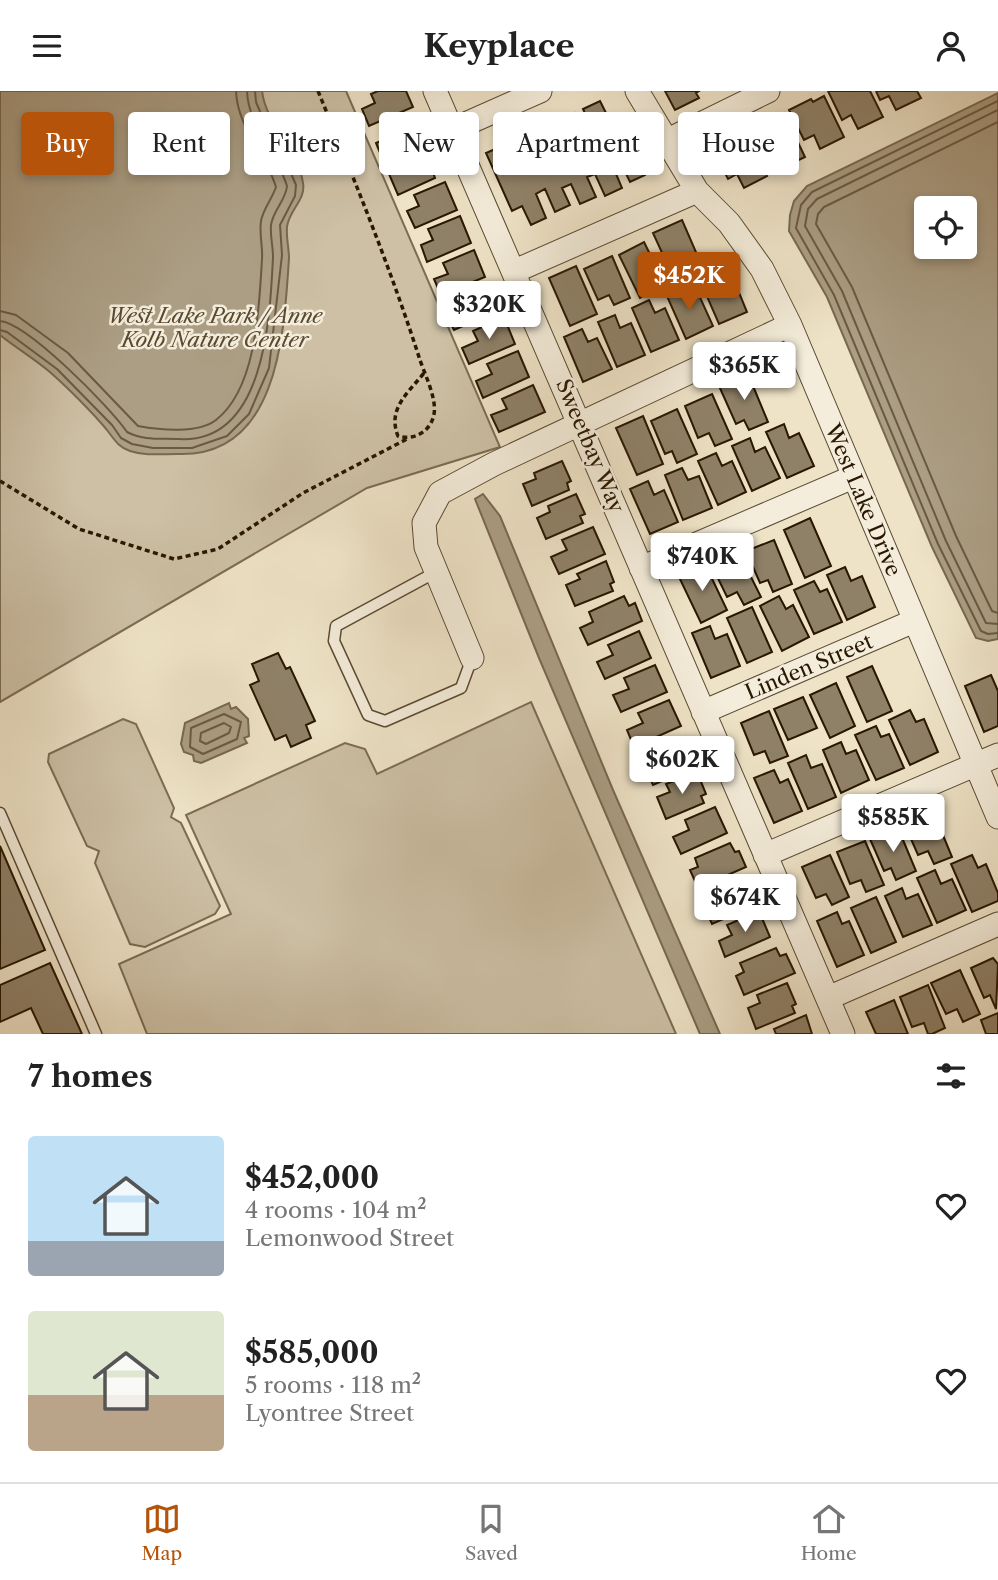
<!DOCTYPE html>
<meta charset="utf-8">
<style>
body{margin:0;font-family:"Libre Caslon Text",serif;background:#f2f2f2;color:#222;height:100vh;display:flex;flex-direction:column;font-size:26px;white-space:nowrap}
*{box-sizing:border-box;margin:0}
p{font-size:23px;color:#767676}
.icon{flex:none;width:38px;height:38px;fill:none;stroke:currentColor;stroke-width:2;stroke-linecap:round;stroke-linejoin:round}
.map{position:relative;height:943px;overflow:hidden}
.side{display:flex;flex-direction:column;background:#fff;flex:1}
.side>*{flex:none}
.guide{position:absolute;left:21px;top:21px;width:957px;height:63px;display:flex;gap:14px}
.buttons{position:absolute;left:914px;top:105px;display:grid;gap:14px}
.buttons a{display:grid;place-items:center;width:63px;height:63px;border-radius:7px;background:#fff;box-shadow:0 4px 10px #0003;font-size:35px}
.price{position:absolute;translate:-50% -60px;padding:0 16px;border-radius:7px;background:#fff;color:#222;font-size:23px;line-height:46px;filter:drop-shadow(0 2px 4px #0008)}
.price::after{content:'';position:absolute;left:50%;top:42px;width:21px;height:16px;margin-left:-10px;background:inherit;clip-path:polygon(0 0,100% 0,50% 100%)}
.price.current{background:#b45309;color:#fff}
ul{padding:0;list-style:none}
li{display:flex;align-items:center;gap:21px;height:175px;padding:0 28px}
li span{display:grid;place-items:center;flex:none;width:196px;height:140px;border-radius:7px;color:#555}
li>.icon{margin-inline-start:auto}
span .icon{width:84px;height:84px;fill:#fffc;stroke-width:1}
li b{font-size:30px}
h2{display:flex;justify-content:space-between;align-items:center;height:84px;padding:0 28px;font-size:30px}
.tag{padding:0 24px;border-radius:7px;background:#fff;box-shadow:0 4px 10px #0003;font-size:24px;line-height:63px}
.tag.current{background:#b45309;color:#fff}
header{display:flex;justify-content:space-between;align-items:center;height:91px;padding:0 28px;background:#fff;font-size:32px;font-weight:800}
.tab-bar{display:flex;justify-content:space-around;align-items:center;height:98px;border-top:2px solid #e0e0e0;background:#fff;font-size:19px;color:#767676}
.tab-bar a{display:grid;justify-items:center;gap:4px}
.tab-bar .current{color:#b45309}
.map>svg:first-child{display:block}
.green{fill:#cdc0a5;stroke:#7b6c53;stroke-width:2}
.water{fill:#ab9e84;stroke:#776850;stroke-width:2;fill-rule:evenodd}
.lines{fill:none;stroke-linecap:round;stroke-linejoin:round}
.shore{stroke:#6a5a42;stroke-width:2}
.building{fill:#8f8168;stroke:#291701;stroke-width:2}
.service-casing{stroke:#5a4a32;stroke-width:13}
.minor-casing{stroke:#5a4a32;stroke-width:25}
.path{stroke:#291701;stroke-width:3.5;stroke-dasharray:5 3.5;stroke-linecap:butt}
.service{stroke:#f4eddb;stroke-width:10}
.minor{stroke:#f4eddb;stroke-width:23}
.labels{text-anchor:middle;stroke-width:5;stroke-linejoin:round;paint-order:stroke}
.park-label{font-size:21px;font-style:italic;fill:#5a4a32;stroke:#f4eddb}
.street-label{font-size:21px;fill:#291701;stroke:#f4eddb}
</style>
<header><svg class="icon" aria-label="menu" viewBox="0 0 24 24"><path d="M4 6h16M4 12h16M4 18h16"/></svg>Keyplace<svg class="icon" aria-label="person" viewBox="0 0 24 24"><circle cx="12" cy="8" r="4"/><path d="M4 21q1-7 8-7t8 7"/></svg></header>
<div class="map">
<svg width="998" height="943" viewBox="0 0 998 943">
<rect width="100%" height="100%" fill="#eee3c7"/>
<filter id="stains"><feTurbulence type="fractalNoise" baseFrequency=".00286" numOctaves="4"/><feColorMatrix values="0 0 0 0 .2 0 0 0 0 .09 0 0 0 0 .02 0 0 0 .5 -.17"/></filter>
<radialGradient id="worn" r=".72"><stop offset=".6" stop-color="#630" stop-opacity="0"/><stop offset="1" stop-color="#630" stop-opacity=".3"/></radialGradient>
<!-- green -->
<path class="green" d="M0 0H346L500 356 367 397 0 611Z
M531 611 676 943H147L119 873 231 823 186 724 345 652 365 658 377 683Z
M123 628 136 633 174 717 171 726 181 732 220 815 215 823 145 856 130 853 95 772 99 760 87 755 48 671 49 663Z"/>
<!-- water -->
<path class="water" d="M0 0H262C266 34 298 58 303 92 306 109 289 119 287 136 286 146 289 157 289 167 284 242 279 367 177 363 161 363 145 365 130 360 118 356 114 348 107 339 93 322 68 297 51 282 35 268 16 257 0 244Z
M998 2V548L988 550 976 547 932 456 827 206 789 140 790 124 794 110 807 95ZM926 117H964V156H926Z
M483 403 500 425 613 699 720 943H700L539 567 475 408Z
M229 612 231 618 236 616 248 628 249 645 244 647 247 652 201 672 194 670 193 664 184 661 181 653 185 632Z"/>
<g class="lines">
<!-- shore -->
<path class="shore" d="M998 10 812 101 801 114 796 137 834 204 938 453 981 540 988 543 998 542
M998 19 817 108 808 118 805 135 842 200 946 450 986 532 998 533
M998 31 824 116 818 123 816 133 852 196 956 445 992 520 998 522
M0 220 16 224 68 262 138 335C160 339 198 343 216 329 257 297 259 216 262 168 263 156 259 143 261 130 263 118 272 108 276 96 266 63 237 36 236 0
M0 230C27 232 110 316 127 341 144 350 161 347 179 348 265 353 270 227 273 166 273 155 270 145 271 134 273 119 286 109 287 95 277 62 248 35 247 0
M0 239 7 241 57 278 112 334 121 347 132 353 153 357H192L227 345 249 323 269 277 282 164 280 134 295 105 296 94 282 62 266 35 256 11 255 0
M224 623 241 631 237 648 203 663 190 656 191 637Z
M224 632 231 636 229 642 206 653 200 650 201 642Z"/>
</g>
<!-- building -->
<path class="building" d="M378 0H406L413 16 369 35 362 18 375 12 371 3Z
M665 0H699L696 2 699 7 675 19Z
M828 0H870L883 26 858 38 851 24 842 29Z
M876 0H917L921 7 896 19 889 5 880 9Z
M824 5 844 46 820 58 814 44 804 49 789 19 811 8 813 11Z
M600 10 610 30 619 26 645 84 630 91 619 68 611 71 622 97 605 105 595 83 587 86 596 106 580 113 571 93 562 97 570 114 555 121 545 98 536 103 546 127 531 134 522 115 512 120 486 62 502 55 510 72 517 69 509 52 527 44 536 66 544 63 534 40 552 33 560 51 567 47 559 29 575 22 585 46 594 42 583 18Z
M784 22 805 66 782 77 774 61 764 65 753 44 763 39 760 34Z
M416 23 427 50 383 69 376 52 390 46 385 36Z
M747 44 767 85 744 97 737 83 728 88 712 57 734 47 735 50Z
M428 58 438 79 433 81 435 87 398 104 389 83 402 78 399 71Z
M445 91 457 119 415 137 407 120 419 115 414 104Z
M460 125 471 152 427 171 421 154 433 149 428 138Z
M682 129 702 175 674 188 653 142Z
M644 151 665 194 640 207 619 164Z
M474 159 485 186 441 204 434 188 448 183 443 172Z
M612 165 630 207 614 214 609 204 598 209 584 178Z
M576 175 597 223 570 235 549 187Z
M720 178 725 191 733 187 747 221 719 233 699 187Z
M488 192 500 219 454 239 446 223 462 216 457 206Z
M686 193 691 205 698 202 713 235 686 248 666 203Z
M649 209 655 222 665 217 679 249 651 261 632 217Z
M615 224 620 237 631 232 645 264 617 276 598 231Z
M504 226 515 253 469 273 462 257 478 250 473 240Z
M582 238 588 251 597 247 612 278 583 291 564 246Z
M518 260 529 286 483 307 476 290 492 283 487 273Z
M748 283 768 331 749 339 744 329 736 333 719 295Z
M533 294 545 321 499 341 491 324 507 318 502 308Z
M712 303 732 348 715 355 709 342 698 347 685 315Z
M677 318 697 363 677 372 672 360 665 363 651 330Z
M643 325 663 373 637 384 616 337Z
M784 333 789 347 799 342 814 375 787 387 766 341Z
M750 347 755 361 765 356 780 387 752 400 732 355Z
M716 362 722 375 732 370 746 401 718 414 698 370Z
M562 370 571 390 567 392 569 399 532 415 523 393 536 388 534 382Z
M682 377 688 389 699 385 712 417 683 429 665 384Z
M648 390 654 404 664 399 678 431 650 443 630 398Z
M576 403 585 423 580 425 583 432 546 448 537 427 550 421 548 415Z
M810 427 831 475 805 487 784 439Z
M593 436 605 463 559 483 551 466 567 459 562 449Z
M774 449 792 493 773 501 768 489 760 492 746 460Z
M739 462 761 506 744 514 737 501 727 506 712 475Z
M606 470 614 491 610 493 613 500 575 515 566 494 580 488 577 483Z
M704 471 727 519 701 532 678 484Z
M845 476 851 490 862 485 875 516 847 529 827 484Z
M814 490 820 501 827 498 842 531 814 543 794 499Z
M624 505 629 515 635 512 642 530 588 554 580 537 593 531 589 521Z
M779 505 786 518 793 514 809 546 782 560 760 515Z
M752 516 772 561 747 572 727 527Z
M710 535 715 548 727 543 740 575 711 587 692 542Z
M639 540 651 567 605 588 597 571 613 564 608 554Z
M278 562 286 578 290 576 315 630 306 634 311 647 291 656 286 644 275 649 250 594 259 590 252 573Z
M655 574 667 601 621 621 613 604 629 598 624 587Z
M872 575 892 620 867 631 847 586Z
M991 584 998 600V635L984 641 965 595Z
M836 592 855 635 830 647 810 604Z
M803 606 817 637 788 649 774 618Z
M669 609 681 635 634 656 627 639 643 632 638 622Z
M910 619 916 631 924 628 938 661 910 674 889 629Z
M769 620 788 665 770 672 765 660 754 664 741 632Z
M876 635 881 646 889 643 904 677 876 689 855 644Z
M685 646 690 656 696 653 704 672 653 694 644 675 654 671 650 662Z
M841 651 846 663 856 659 869 689 841 702 823 659Z
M806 664 811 677 822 673 836 706 808 718 788 672Z
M774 679 780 692 788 688 802 720 774 732 754 687Z
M697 681 706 703 701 705 704 712 666 728 657 706 670 701 666 693Z
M715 716 727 742 681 763 673 746 689 739 685 729Z
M933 720 952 766 934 773 928 760 918 764 904 732Z
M898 737 916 780 896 789 891 777 884 780 870 748Z
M865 750 884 794 866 801 861 789 850 793 837 761Z
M730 752 735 761 739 760 746 776 698 797 690 779 698 776 695 767Z
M0 755 45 859 0 878Z
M830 764 849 806 832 814 826 803 816 807 802 776Z
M972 764 978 777 986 773 998 802V810L972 821 951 773Z
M935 779 941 793 952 788 966 819 937 832 917 787Z
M746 785 758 813 712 833 703 813 717 807 714 799Z
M902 797 906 808 918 803 932 834 903 846 885 805Z
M876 806 896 851 871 862 851 817Z
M759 820 770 846 725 866 719 850 732 844 727 834Z
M837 821 842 833 849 830 864 864 837 876 817 830Z
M776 857 780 865 786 863 795 882 744 904 736 885 744 881 740 872Z
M993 867 998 873 996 918 990 904 984 907 971 877Z
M50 872 82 943H43L31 917 0 931V894Z
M960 879 980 923 963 931 957 918 946 923 931 892Z
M787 892 796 913 792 915 795 922 756 938 748 917 760 912 757 904Z
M928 894 945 937 932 943H928L924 932 912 936 900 906Z
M894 909 908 943H876L866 921Z
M998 922V943H986L981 929Z
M806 924 812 943H776L774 938Z"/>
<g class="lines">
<!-- service casing -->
<g class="service-casing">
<path id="service" d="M436 481 336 535 334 550 368 624 385 630 461 597 472 567
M0 722 96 943"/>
</g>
<!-- minor casing -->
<g class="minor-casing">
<path id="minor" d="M435 0 843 943
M637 0 697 100 729 132 762 178 790 234 998 726
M452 39 540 0
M666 50 768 0
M515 180 697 100
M641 477 853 386
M472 567 426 456 424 432 440 402 494 373 790 234
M703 621 914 530
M765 764 998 664
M828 907 998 833"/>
</g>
<!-- path -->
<path class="path" d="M318 0C354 88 390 176 419 266 424 282 437 307 434 323 431 341 413 350 398 345 387 318 408 302 424 282
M0 390 79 438 174 468 218 458 303 402 407 348"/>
<!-- service -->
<use href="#service" class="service"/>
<!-- minor -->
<use href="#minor" class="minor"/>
</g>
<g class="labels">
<!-- park labels -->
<g class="park-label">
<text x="215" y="232">West Lake Park / Anne<tspan x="215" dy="24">Kolb Nature Center</tspan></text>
</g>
<!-- street labels -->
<g class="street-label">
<text transform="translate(590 355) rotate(67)" y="7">Sweetbay Way</text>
<text transform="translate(863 409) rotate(67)" y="7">West Lake Drive</text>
<text transform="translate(809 576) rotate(-23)" y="7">Linden Street</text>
</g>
</g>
<rect width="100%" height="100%" filter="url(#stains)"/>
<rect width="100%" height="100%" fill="url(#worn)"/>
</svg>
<div class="buttons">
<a><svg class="icon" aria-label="locate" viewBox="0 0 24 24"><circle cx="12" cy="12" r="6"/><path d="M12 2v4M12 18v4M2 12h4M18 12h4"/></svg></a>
</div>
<b class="price current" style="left:689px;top:221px">$452K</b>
<b class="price" style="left:489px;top:250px">$320K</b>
<b class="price" style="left:744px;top:311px">$365K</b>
<b class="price" style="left:702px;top:502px">$740K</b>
<b class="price" style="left:682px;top:705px">$602K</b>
<b class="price" style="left:893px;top:763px">$585K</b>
<b class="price" style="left:745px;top:843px">$674K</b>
<div class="guide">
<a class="tag current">Buy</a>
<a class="tag">Rent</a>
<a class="tag">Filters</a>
<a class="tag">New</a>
<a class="tag">Apartment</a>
<a class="tag">House</a>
</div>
</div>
<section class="side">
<h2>7 homes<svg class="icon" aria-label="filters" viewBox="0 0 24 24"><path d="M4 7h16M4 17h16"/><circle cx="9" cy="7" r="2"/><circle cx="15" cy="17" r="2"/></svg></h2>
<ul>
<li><span style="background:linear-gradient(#bfe0f5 75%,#9aa5b1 0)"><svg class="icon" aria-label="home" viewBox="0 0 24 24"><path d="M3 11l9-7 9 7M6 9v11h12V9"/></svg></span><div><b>$452,000</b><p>4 rooms · 104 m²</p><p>Lemonwood Street</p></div><svg class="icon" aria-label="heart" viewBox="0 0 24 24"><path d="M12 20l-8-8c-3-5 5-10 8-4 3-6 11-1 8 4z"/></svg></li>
<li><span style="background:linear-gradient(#dfe7d0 60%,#b9a48a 0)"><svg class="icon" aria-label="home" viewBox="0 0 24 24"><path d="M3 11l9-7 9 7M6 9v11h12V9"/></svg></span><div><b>$585,000</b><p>5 rooms · 118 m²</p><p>Lyontree Street</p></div><svg class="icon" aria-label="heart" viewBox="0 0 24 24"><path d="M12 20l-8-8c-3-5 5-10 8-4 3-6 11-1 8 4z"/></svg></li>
</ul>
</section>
<nav class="tab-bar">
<a class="current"><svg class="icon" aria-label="map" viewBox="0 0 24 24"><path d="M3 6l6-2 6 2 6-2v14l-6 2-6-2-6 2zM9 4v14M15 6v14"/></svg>Map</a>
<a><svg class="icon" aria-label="saved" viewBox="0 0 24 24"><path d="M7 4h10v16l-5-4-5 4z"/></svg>Saved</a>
<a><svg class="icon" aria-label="home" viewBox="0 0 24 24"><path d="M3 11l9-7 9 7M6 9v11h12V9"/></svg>Home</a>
</nav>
